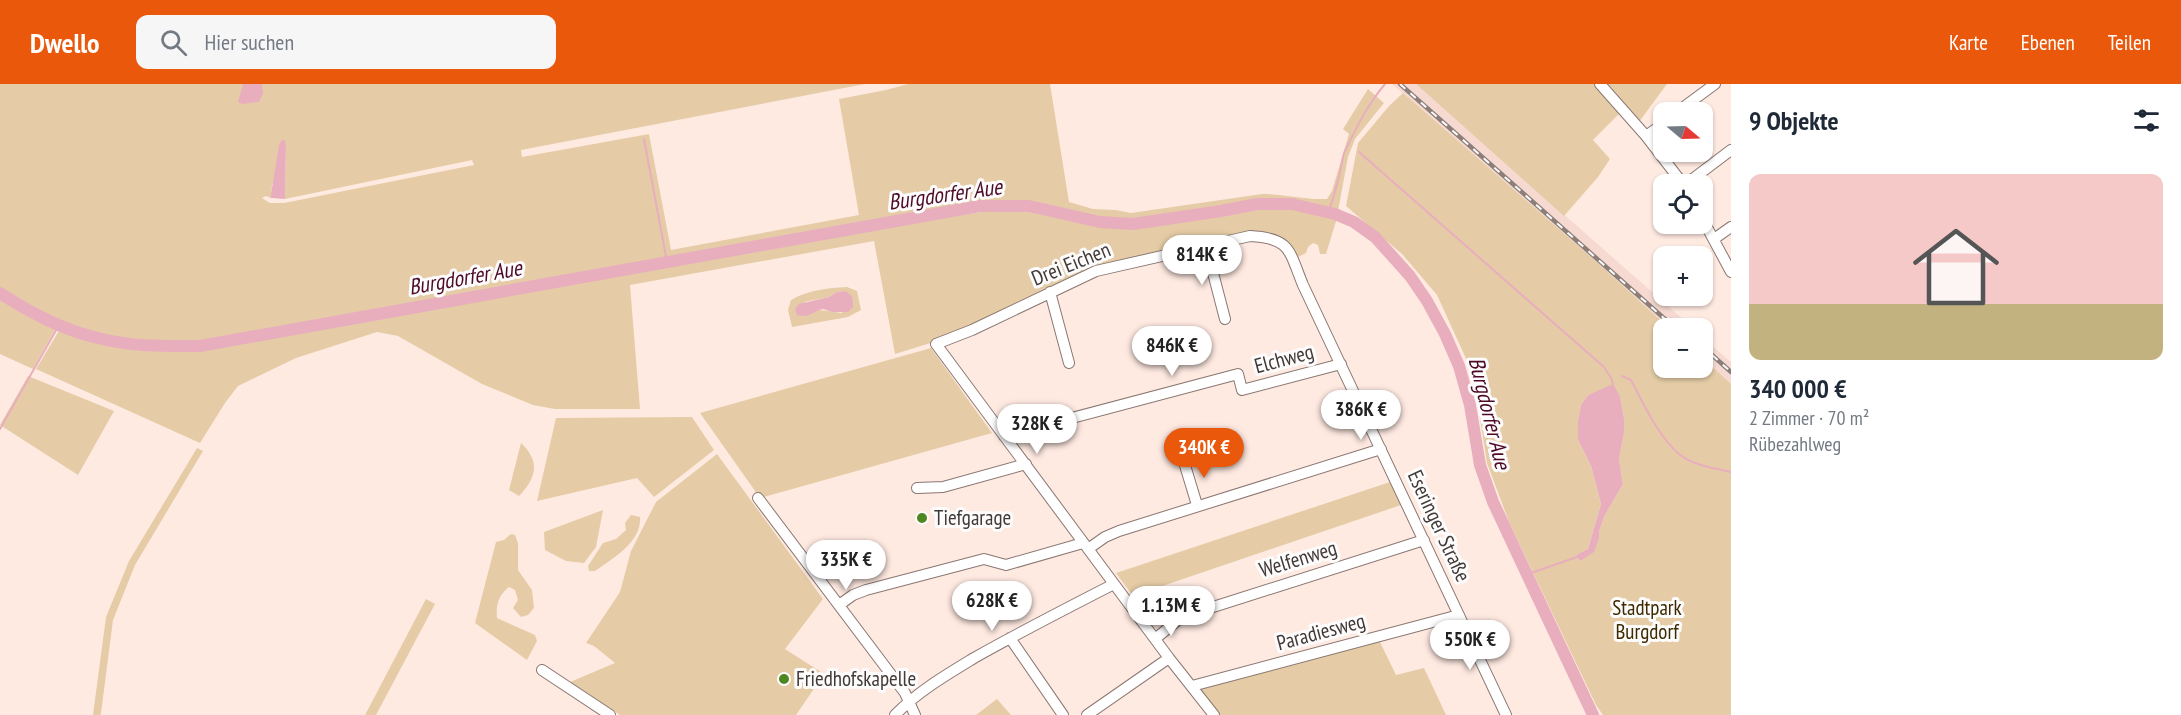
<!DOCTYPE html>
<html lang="de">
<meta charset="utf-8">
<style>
body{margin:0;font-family:"PT Sans Narrow",sans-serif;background:#f6f6f7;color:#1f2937;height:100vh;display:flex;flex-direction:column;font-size:22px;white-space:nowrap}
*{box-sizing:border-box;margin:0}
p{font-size:20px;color:#747a83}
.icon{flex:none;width:33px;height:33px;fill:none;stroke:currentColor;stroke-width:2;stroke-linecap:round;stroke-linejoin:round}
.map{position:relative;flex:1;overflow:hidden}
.sheet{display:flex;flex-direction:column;background:#fff;width:450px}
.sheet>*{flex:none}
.needle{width:39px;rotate:109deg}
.tools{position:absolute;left:1653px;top:18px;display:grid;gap:12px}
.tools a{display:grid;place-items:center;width:60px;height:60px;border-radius:12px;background:#fff;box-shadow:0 2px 4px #0004;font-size:30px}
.price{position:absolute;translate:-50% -51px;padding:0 14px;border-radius:21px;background:#fff;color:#222;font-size:20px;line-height:39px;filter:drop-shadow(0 2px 3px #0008)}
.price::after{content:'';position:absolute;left:50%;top:36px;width:18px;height:14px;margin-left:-9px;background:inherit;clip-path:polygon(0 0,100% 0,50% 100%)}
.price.on{background:#ea580c;color:#fff}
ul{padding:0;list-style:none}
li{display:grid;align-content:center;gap:12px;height:318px;padding:0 18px}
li+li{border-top:2px solid #e0e1e3}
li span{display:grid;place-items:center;height:186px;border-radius:12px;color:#555}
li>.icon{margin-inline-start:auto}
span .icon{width:108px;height:108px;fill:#fffc;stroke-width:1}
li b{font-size:26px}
h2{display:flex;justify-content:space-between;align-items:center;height:72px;padding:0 18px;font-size:26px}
header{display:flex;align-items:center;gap:36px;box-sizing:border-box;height:84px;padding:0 30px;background:#ea580c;color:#fff}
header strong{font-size:28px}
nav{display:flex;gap:33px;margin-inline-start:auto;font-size:21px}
.search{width:420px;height:54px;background:#f6f6f7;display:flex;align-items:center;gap:15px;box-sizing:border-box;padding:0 21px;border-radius:12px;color:#747a83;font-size:22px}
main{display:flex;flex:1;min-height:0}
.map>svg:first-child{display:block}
.built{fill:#f6dad1}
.green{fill:#e5cca6;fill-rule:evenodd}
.water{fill:#e9aebe}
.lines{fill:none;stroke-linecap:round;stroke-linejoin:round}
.stream{stroke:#e9aebe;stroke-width:2}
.canal{stroke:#e9aebe;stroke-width:7}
.river{stroke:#e9aebe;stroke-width:12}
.minor-casing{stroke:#8a7771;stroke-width:12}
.minor{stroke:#fff;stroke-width:10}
.rail-casing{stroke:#8c7f7a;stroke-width:4.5}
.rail{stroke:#fcfcfc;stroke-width:2;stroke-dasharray:7;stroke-linecap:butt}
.poi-dot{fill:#4e8621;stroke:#fcfcfc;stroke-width:2}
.labels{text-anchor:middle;stroke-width:6;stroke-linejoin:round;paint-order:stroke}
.street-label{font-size:21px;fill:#423937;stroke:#fcfcfc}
.poi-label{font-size:21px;fill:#423937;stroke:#fcfcfc;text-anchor:start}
.park-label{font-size:21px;fill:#3e2901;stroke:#fcfcfc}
.water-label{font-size:22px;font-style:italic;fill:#4d0926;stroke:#fcfcfc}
</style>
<header>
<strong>Dwello</strong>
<div class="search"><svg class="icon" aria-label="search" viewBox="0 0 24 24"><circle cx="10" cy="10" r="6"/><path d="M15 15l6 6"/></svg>Hier suchen</div>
<nav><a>Karte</a><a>Ebenen</a><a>Teilen</a></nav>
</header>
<main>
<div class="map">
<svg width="1731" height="631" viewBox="0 0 1731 631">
<rect width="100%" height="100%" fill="#ffeae2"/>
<!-- built -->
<path class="built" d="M1392 0H1416L1693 244H1669L1599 180Z
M1702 253 1731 278V300L1703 274Z"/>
<!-- green -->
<path class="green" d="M0 0H865L521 66 522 73 649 50 671 166 859 131 839 15 886 6 908 0H1050L1069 118 1093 125 1116 126 1131 129 1262 110C1284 110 1305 116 1327 115L1332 107 1349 50 1343 45 1368 5 1384 19 1355 55 1348 73 1338 127 1293 117H1258L1133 138 1103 135 1065 125 1029 119 979 120 198 260C180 260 160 261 142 259 92 254 40 237 0 206ZM286 61 285 115 472 76 474 81 284 119H270L262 114 266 112 271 114 272 101Z
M1416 0H1595L1620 29 1593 56 1610 75 1598 93 1564 132Z
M1606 0H1667L1639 38Z
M1403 9 1599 180 1669 244H1664V284H1702L1703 274 1731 300V631H1603L1596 621 1509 438 1487 379 1479 328 1468 279 1437 211 1402 170 1346 122 1358 59 1389 22ZM1610 303 1620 312 1624 334V349L1619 375 1623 400 1604 433 1599 448V455L1580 477 1576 471 1588 465 1601 420 1591 382 1578 356V336L1581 321 1588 311Z
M1264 123 1297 125 1337 134 1326 170H1320L1318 161 1313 159 1308 163 1306 169 1296 174C1284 154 1279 150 1255 149L1095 184 1044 205 953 252 895 270 874 157 630 201 640 325H555L533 321 482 300 398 252 377 248 296 274 238 302 225 319 200 359 36 285 60 245C77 250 95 258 113 261 142 267 172 266 202 266L872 145 988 127H1034L1102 141 1147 143 1189 137Z
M847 203 857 207 861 226 848 233 792 243 788 226 791 216C808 206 827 204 847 203ZM845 207 842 229 820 226 804 218 829 213 837 208Z
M0 213 56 244 33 285 0 270Z
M931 264 992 349 760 414 700 329Z
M28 292 114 327 78 391 0 341Z
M692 333 714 366 654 413 637 394 537 417 556 334Z
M521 359C541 378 536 394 519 412L509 406Z
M197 364 203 367 135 481 113 536 101 629 100 631H93L106 533 129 477Z
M717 370 823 515 785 565 824 590 796 631H620L570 598 615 579 594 562 586 559 620 508 631 467 656 418Z
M1393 397 1404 420 1133 512 1116 489Z
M603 426 596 463 584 479 566 477 545 466 544 448Z
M631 431 640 433C642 458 613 474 595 487H589L588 482 603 459 616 455 626 446 625 439Z
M511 450 515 451 518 459V486L532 506 534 524 528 531 521 533 513 524 518 516 515 506 509 503C498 512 496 520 497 534L535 551 537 557 527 576 475 539 496 458 504 456Z
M426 515 435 520 376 631H365Z
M1379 556 1396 591 1424 584 1446 631H1220L1199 604Z
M997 615 1011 631H976Z"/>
<!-- water -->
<path class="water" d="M243 0H262L263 9 259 18 242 20 238 18Z
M282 56H285L286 61 285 115 271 114V110L279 61Z
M845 207C853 211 853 214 853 223L848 228H832L823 225C813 227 808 235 797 231L795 225 799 220 829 213 837 208Z
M1613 300 1620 312 1624 334V349L1619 375 1623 400 1604 433 1599 448V455L1594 468 1580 477 1576 471 1588 465 1601 420 1591 382 1578 356V336L1581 321 1588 311Z"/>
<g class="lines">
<!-- stream -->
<path class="stream" d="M644 55 667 178
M1359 68 1604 283 1611 294 1613 300
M1328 129C1333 115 1337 102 1340 88 1342 81 1342 71 1346 65 1357 42 1368 20 1385 0
M1622 292 1631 296C1644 320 1657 351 1679 370 1692 381 1714 384 1731 388
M0 345 59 241
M1528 490 1577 473"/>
<!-- canal -->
<path class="canal" d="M1591 628V631"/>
<!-- river -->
<path class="river" d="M0 209C32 230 65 247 102 255 134 263 168 262 200 262L980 122H1029L1100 138 1133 140 1221 127 1257 120H1292L1335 130 1354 138 1375 153 1410 192 1427 217 1445 250 1459 282 1470 321 1480 381 1493 418 1593 631"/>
<!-- minor casing -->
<g class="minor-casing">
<path id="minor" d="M1600 0 1646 52 1683 100
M1677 28 1715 0
M1646 52 1664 39
M1686 100 1731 66
M1702 134 1731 188
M1714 155 1731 143
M1206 162 1225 235
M1050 208 1069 279
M1004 352 1238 290 1242 306 1341 280
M1184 378 1197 421
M917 404 943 403 1026 380
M758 414 905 609 915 631
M1088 465 1105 453 1119 447 1381 365
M839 521 853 511 866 506 984 475 1006 481 1083 459
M1010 554 1063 631
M1155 555 1178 536 1188 531 1424 456
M542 586 610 631
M1192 602 1459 531
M895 631C917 608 946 591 974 574 1020 548 1067 524 1114 500
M1087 631 1169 574
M1214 631 1169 574 936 260 972 246 1096 187 1250 152C1291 154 1289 167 1303 201L1506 631"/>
</g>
<!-- minor -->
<use href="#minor" class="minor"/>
<!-- rail casing -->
<g class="rail-casing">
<path id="rail" d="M1400 0 1675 244
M1702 262 1731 288"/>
</g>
<!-- rail -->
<use href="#rail" class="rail"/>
</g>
<!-- markers -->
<g class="poi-dot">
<circle cx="922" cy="434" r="6"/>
<circle cx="784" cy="595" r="6"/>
</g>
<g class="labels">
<!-- street labels -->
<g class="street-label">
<text transform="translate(1071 180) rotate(-22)" y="7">Drei Eichen</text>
<text transform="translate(1284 275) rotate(-15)" y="7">Elchweg</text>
<text transform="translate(1439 442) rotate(65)" y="7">Eseringer Straße</text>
<text transform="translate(1298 475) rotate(-17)" y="7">Welfenweg</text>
<text transform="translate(1321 548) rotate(-15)" y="7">Paradiesweg</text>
</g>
<!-- poi labels -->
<g class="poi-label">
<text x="934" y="441">Tiefgarage</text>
<text x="796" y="602">Friedhofskapelle</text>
</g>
<!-- park labels -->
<g class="park-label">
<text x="1647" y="531">Stadtpark<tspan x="1647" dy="24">Burgdorf</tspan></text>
</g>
<!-- water labels -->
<g class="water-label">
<text transform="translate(945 110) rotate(-8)" y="8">Burgdorfer Aue</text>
<text transform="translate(465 193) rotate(-10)" y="8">Burgdorfer Aue</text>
<text transform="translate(1490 329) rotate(76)" y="8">Burgdorfer Aue</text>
</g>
</g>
</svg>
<div class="tools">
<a><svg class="needle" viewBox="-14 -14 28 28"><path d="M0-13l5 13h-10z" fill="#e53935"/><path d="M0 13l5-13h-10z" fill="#747a83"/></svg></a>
<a><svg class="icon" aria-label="locate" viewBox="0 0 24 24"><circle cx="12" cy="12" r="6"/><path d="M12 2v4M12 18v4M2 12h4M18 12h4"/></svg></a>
<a>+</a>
<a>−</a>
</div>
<b class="price" style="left:1202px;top:202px">814K €</b>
<b class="price" style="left:1172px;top:293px">846K €</b>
<b class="price" style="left:1361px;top:357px">386K €</b>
<b class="price" style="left:1037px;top:371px">328K €</b>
<b class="price on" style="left:1204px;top:395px">340K €</b>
<b class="price" style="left:846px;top:507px">335K €</b>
<b class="price" style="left:992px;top:548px">628K €</b>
<b class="price" style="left:1171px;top:553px">1.13M €</b>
<b class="price" style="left:1470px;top:587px">550K €</b>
</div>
<section class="sheet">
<h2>9 Objekte<svg class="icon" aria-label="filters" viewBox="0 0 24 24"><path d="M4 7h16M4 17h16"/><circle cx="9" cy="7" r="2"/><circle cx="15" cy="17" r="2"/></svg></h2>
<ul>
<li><span style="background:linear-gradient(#f6c9c9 70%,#c2b280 0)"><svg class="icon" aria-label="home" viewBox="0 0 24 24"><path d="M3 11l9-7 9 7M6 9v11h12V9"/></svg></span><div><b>340 000 €</b><p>2 Zimmer · 70 m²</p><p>Rübezahlweg</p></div></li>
</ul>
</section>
</main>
